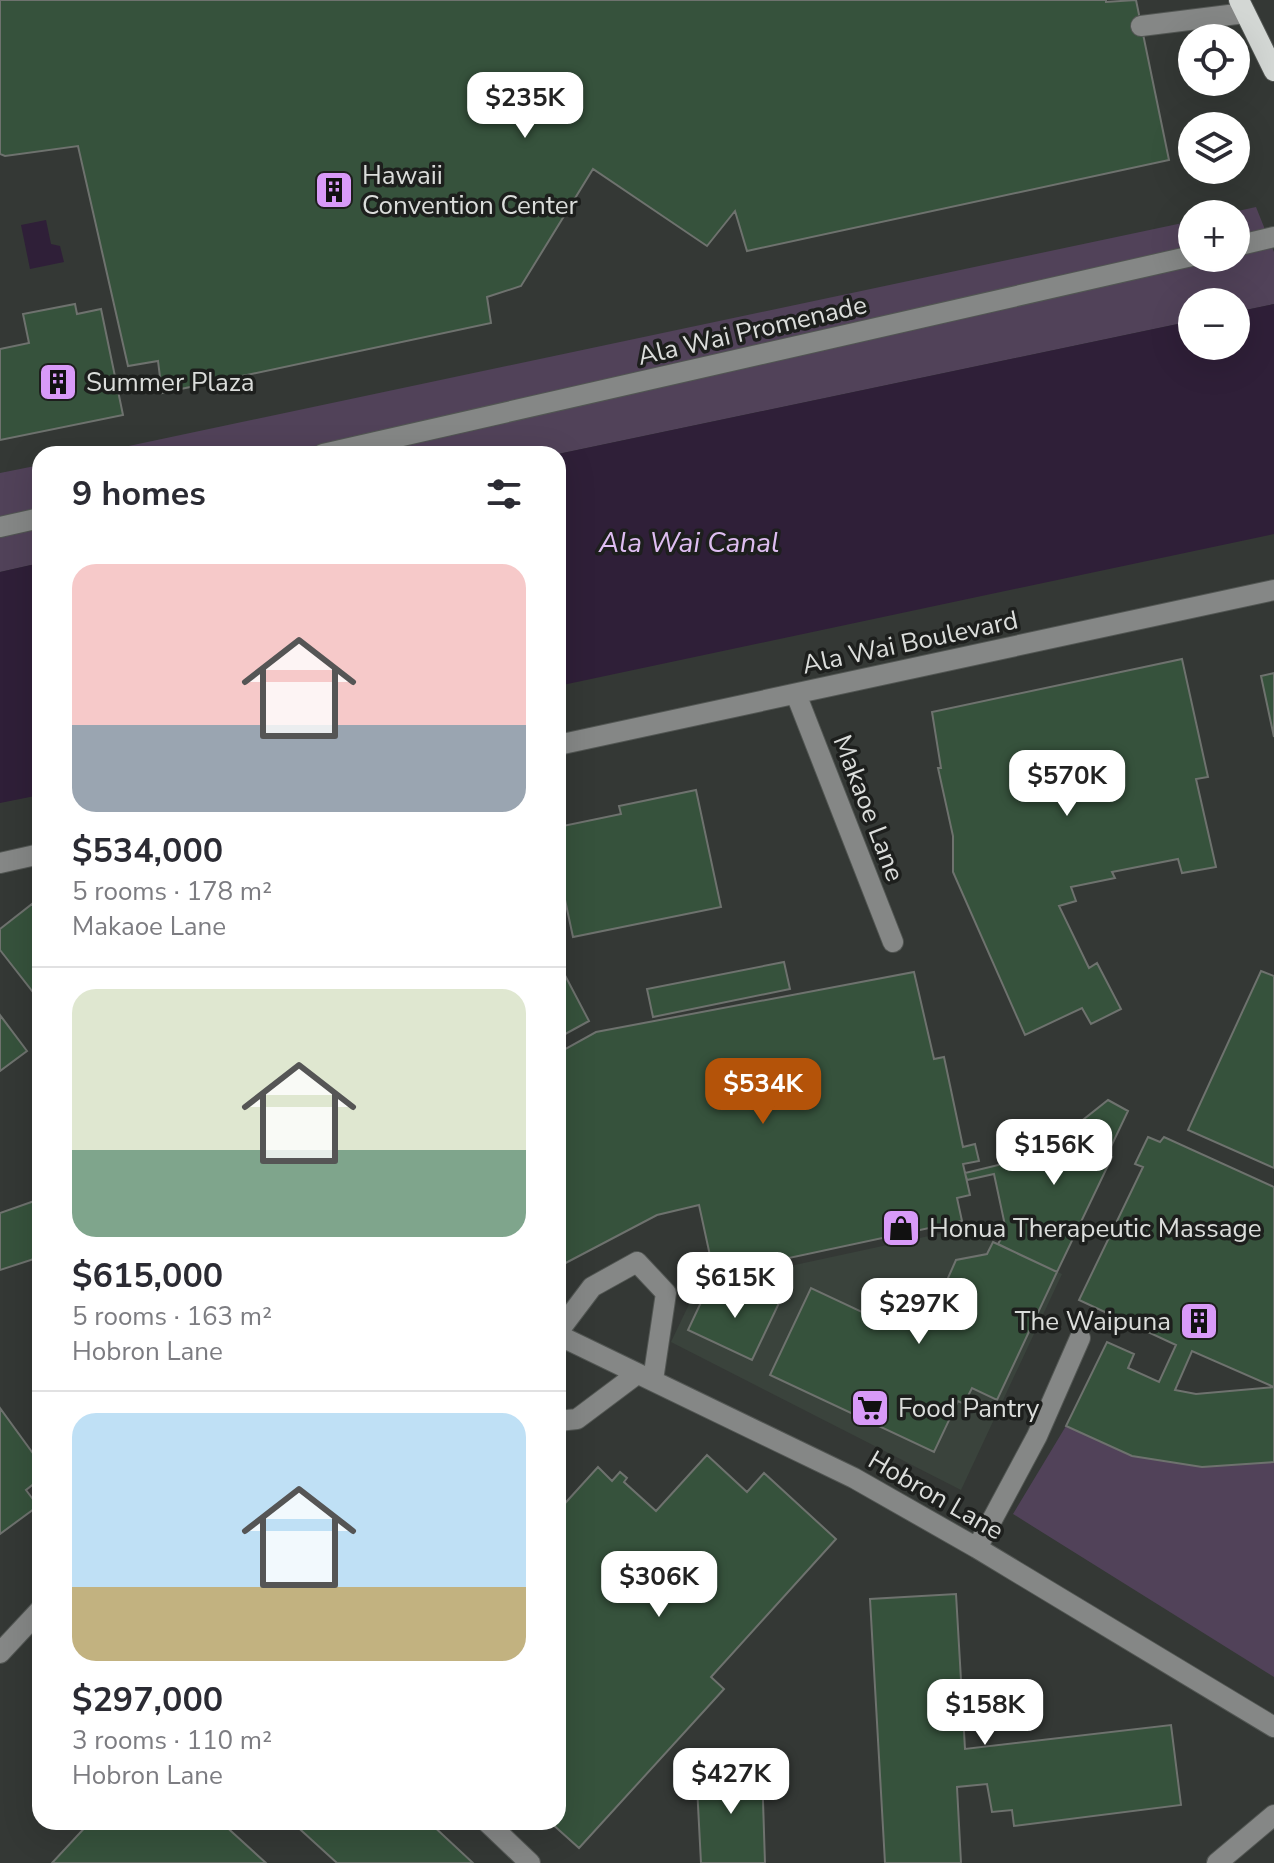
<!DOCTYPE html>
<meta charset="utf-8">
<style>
body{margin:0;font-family:"Nunito Sans",sans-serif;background:#f2f2f3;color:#2b2b33;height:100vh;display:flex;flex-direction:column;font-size:30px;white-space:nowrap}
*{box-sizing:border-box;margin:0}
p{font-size:26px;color:#7c7c81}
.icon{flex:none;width:44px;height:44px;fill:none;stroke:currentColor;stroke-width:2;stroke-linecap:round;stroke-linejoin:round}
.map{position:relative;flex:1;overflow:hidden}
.sheet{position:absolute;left:32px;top:446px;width:534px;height:1384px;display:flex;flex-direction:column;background:#fff;border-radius:24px;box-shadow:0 8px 32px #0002}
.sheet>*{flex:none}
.fabs{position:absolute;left:1178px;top:24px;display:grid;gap:16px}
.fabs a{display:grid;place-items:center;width:72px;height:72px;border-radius:50%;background:#fff;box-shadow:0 8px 32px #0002;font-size:40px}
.price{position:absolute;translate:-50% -68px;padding:0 18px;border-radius:16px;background:#fff;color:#222;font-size:26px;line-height:52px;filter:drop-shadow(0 2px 4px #0008)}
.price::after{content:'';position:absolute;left:50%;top:48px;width:24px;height:18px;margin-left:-12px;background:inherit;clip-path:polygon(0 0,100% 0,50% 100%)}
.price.active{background:#b45309;color:#fff}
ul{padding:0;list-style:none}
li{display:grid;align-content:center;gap:16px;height:424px;padding:0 40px}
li+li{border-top:2px solid #e1e1e2}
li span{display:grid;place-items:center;height:248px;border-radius:24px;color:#555}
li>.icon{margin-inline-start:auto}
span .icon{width:144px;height:144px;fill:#fffc;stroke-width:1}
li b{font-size:34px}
h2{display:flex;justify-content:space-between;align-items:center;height:96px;padding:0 40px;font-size:34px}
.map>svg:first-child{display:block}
.built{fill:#3a433c}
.green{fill:#514259}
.water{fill:#2f1f38}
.building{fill:#36523c;stroke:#6e726e;stroke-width:2}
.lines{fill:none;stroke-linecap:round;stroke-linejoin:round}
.minor-casing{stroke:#525653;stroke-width:22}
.major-casing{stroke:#525653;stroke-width:22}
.minor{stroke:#858786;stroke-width:20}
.major{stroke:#d3d7d4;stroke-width:20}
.labels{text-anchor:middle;stroke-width:7;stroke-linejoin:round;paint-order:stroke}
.poi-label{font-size:26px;fill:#dbdddb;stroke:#1d1f1d;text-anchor:start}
.street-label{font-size:26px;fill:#dbdddb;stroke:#1d1f1d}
.water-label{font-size:28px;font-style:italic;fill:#debdf1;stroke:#1d1f1d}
</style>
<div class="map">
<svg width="1274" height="1863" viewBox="0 0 1274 1863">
<rect width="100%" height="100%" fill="#343835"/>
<!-- built -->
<path class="built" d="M966 1228 1062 1274 961 1490 671 1342 703 1275 716 1282Z"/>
<!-- green -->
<path class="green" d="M1256 207 1274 252V304L1236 312V302H1192V321L558 454H91L1192 221V258H1236V214H1224Z
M40 465V563L0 572V473Z
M1066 1426 1132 1456 1202 1467 1274 1462V1677L1013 1514Z"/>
<!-- water -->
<path class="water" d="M46 220 51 244 60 246 64 262 30 269 21 225Z
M1274 304V534L558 686V454L1192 321V346H1236V312Z
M40 563V795L0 803V572Z"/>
<!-- building -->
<path class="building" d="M0 0H1106V2L1136 0 1169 160 747 251 735 211 707 246 593 169 521 286 487 297 491 323 162 393 158 361 128 366 78 146 5 156 0 154Z
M75 304 77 314 101 309 123 415 0 440V349L29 343 23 314Z
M1182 659 1208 777 1196 779 1216 867 1182 873 1178 859 1112 872 1115 878 1071 887 1076 901 1059 906 1089 968 1097 963 1121 1009 1091 1024 1082 1008 1025 1035 953 872V836L938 768H941L932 712Z
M1274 673V737L1261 676Z
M696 790 721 907 573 937 558 867V827L621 814 619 806Z
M32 904 40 914V1001L0 950V929Z
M558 962 589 1021 558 1038Z
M784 962 790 989 653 1017 647 989Z
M1261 971 1274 976V1168L1188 1130Z
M914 972 934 1059 944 1057 963 1147 975 1144 979 1161 963 1164 970 1195 957 1198 962 1221 714 1274 699 1205 657 1215 558 1267V1053L596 1032Z
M0 1015 27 1051 0 1071Z
M1108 1100 1128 1111 1107 1155 1112 1157 1057 1272 998 1244 1006 1230 994 1174 967 1180 965 1173 1023 1159 1036 1133 1064 1146 1074 1127Z
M1148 1137 1160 1142 1164 1137 1274 1187V1387L1192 1351 1175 1390 1196 1394 1274 1387V1462L1202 1467 1132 1456 1066 1426 1107 1342 1134 1354 1128 1368 1159 1382 1176 1345 1079 1300 1143 1167 1135 1164Z
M40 1199V1257L0 1270V1213Z
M993 1242 1057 1272 997 1400 972 1388 964 1404 958 1401 934 1452 770 1375 811 1288 898 1329 905 1314 894 1309 907 1281 940 1296 956 1260 987 1254Z
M723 1285 749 1297 752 1290 779 1303 752 1360 688 1330 704 1296 715 1302Z
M0 1408 40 1463V1479L26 1490 38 1506 0 1534Z
M707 1455 747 1492 764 1473 836 1539 711 1677 724 1689 579 1848 550 1822H558V1511L598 1467 612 1481 620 1472 627 1478 624 1482 656 1511Z
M956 1594 965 1749 1171 1725 1181 1805 1014 1826 1012 1810 992 1812 987 1784 957 1787 961 1863H885L870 1599Z
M718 1766V1772L762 1770 765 1863H701L696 1767Z
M90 1822H221L266 1863H52Z
M292 1822H429L473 1863H337Z"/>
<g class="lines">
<!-- minor casing -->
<g class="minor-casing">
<path id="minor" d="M1141 26 1245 13
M1236 246 1274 237
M323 454 1192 256
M0 527 40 518
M796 694 893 942
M558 745 1274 590
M0 863 40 854
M558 1332 592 1287 637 1262 666 1293 653 1380
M558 1335 854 1478 977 1548 1274 1727
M558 1421 577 1419 637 1374
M977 1548 1037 1436 1080 1338
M0 1653 40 1610
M487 1822 530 1863
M1217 1863 1274 1815"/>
</g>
<!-- major casing -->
<g class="major-casing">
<path id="major" d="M1239 0 1274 71"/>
</g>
<!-- minor -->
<use href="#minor" class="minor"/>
<!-- major -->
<use href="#major" class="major"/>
</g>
<!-- icons -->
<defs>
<g id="building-square" transform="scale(2)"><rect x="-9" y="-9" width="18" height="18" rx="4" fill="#d89af8" stroke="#1d1f1d"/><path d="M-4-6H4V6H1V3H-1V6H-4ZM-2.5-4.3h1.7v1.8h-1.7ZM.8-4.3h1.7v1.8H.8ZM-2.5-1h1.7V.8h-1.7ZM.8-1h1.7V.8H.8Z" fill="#111"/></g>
<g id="shop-square" transform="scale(2)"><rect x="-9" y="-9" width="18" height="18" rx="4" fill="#d89af8" stroke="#1d1f1d"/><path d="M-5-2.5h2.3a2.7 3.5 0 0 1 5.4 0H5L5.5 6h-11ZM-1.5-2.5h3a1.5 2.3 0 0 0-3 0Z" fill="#111"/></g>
<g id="supermarket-square" transform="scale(2)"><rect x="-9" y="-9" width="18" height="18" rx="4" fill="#d89af8" stroke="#1d1f1d"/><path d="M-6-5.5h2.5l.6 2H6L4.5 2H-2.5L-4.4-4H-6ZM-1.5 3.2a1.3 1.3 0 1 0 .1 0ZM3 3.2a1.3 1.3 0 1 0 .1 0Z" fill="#111"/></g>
</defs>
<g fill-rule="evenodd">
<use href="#building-square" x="334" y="190"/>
<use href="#building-square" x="58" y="382"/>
<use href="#shop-square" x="901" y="1228"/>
<use href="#building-square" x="1199" y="1321"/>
<use href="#supermarket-square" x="870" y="1408"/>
</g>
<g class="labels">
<!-- poi labels -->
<g class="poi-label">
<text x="362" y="184">Hawaii<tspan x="362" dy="30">Convention Center</tspan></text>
<text x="86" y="391">Summer Plaza</text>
<text x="929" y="1237">Honua Therapeutic Massage</text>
<text x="1171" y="1330" text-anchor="end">The Waipuna</text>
<text x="898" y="1417">Food Pantry</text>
</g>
<!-- street labels -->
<g class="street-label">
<text transform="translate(752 330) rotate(-13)" y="9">Ala Wai Promenade</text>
<text transform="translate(910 642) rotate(-12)" y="9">Ala Wai Boulevard</text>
<text transform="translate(869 808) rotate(69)" y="9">Makaoe Lane</text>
<text transform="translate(936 1495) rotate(30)" y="9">Hobron Lane</text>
</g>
<!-- water labels -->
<g class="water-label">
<text x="689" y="552">Ala Wai Canal</text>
</g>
</g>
</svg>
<div class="fabs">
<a><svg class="icon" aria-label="locate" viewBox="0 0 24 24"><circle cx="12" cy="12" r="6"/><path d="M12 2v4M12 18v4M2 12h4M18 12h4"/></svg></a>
<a><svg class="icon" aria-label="layers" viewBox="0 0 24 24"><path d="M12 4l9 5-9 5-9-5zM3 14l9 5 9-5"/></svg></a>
<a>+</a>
<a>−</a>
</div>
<b class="price" style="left:525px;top:140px">$235K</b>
<b class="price" style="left:1067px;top:818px">$570K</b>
<b class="price active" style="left:763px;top:1126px">$534K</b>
<b class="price" style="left:1054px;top:1187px">$156K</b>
<b class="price" style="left:735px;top:1320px">$615K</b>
<b class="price" style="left:919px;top:1346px">$297K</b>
<b class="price" style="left:659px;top:1619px">$306K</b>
<b class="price" style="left:985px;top:1747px">$158K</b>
<b class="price" style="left:731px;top:1816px">$427K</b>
<section class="sheet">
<h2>9 homes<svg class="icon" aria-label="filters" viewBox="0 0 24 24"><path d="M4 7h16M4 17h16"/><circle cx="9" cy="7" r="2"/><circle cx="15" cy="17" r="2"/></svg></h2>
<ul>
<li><span style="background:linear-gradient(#f6c9c9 65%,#9aa5b1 0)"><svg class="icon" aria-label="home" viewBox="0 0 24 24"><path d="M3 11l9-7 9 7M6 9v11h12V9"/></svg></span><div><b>$534,000</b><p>5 rooms · 178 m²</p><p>Makaoe Lane</p></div></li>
<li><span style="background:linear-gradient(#dfe7d0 65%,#7fa58c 0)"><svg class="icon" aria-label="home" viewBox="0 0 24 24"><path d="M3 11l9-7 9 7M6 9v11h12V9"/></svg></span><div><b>$615,000</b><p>5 rooms · 163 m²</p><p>Hobron Lane</p></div></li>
<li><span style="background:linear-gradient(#bfe0f5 70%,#c2b280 0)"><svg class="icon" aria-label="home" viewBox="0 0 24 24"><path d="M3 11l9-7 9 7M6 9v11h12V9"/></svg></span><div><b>$297,000</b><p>3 rooms · 110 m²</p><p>Hobron Lane</p></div></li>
</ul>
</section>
</div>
